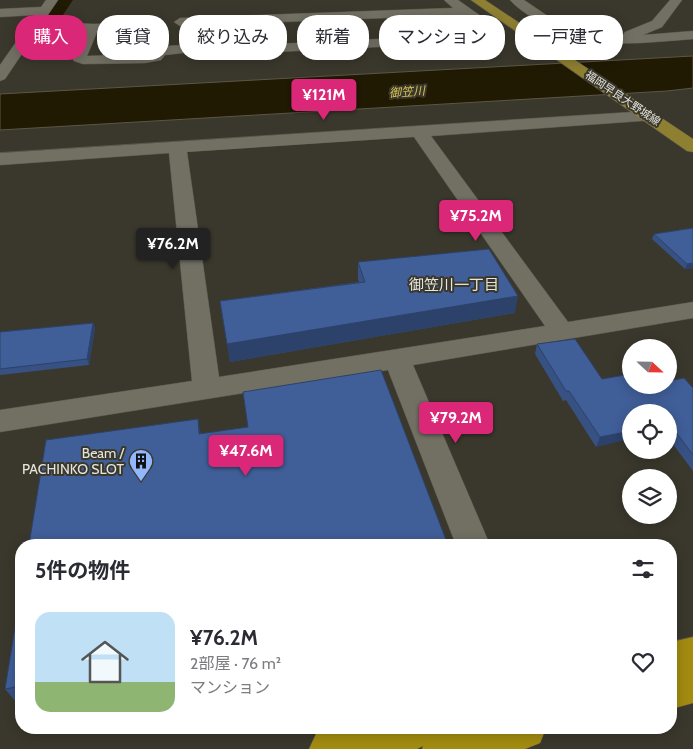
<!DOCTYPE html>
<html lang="ja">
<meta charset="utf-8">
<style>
body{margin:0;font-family:Cabin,"Noto Sans JP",sans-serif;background:#f7f7f7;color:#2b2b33;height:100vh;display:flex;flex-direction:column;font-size:19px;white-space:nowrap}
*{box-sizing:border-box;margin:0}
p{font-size:16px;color:#7c7c81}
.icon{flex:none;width:28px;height:28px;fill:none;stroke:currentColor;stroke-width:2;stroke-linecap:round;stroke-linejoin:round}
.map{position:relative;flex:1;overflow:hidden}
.side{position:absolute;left:15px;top:539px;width:662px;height:195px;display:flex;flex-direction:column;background:#fff;border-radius:20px;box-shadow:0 2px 12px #0003}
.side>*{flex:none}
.top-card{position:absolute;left:15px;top:15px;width:664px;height:45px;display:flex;gap:10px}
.needle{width:32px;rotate:112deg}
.buttons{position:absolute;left:622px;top:339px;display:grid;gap:10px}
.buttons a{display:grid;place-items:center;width:55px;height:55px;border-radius:50%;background:#fff;box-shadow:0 2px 12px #0003;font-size:25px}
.price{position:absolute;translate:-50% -42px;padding:0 11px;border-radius:5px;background:#db2777;color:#fff;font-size:16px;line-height:32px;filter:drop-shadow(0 1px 2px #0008)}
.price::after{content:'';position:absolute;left:50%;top:30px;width:15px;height:11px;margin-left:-8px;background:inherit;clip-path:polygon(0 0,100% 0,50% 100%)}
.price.current{background:#222;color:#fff}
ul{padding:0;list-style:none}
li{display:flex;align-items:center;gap:15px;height:125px;padding:0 20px}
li+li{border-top:1px solid #e1e1e2}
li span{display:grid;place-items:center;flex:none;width:140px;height:100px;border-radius:15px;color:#555}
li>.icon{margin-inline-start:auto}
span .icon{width:60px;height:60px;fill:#fffc;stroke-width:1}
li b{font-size:21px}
h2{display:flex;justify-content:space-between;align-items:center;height:60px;padding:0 20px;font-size:21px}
.chip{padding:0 18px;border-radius:20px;background:#fff;box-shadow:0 2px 12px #0003;font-size:18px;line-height:45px}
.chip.current{background:#db2777;color:#fff}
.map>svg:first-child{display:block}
.water{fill:#201a03;stroke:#5b5744}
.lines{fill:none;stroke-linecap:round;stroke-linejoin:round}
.river{fill:#201a03;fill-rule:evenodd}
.minor-casing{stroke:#59564d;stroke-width:1}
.major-casing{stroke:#59564d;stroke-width:1}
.highway-casing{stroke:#59564d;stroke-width:1}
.minor{fill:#726f63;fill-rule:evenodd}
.major{fill:#8f8031;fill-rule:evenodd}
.highway{fill:#a28b10;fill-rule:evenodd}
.wall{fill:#375183}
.shaded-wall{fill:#2d426a}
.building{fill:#405e98;stroke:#2d426a}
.labels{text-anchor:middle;stroke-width:4;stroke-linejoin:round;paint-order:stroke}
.far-street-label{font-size:11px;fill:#e6e5dd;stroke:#3a382c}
.far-water-label{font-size:12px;font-style:italic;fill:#dac155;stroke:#3a382c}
.poi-label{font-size:14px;fill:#e6e5dd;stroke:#3a382c;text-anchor:end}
.neighbourhood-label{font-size:15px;fill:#e6e5dd;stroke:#3a382c}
</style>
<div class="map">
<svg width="693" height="749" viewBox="0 0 693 749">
<rect width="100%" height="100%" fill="#3a382c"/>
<!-- water -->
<path class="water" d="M693 56V88L667 91 0 130V94Z"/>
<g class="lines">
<!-- river -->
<path class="river" d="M52 0H73L54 28 46 30 38 28 35 23Z"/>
<!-- minor casing -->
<g class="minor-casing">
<path id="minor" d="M46 0H58L43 22 94 24 156 22 167 28V46L183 45 195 48 459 35 483 31 462 15 180 26 174 22 180 18 453 8 444 0H458L495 26 497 34 490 38 459 43 195 56 183 53 165 55 161 60 145 63 83 64 74 61 72 58 83 32 38 30 5 79 0 81V65L35 15 0 17V9L41 7ZM153 30V51L151 54 87 56 97 32Z
M510 0H524L555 21 579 31 623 35 625 32 652 21 670 0H682L662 27 643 35 693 31V39C636 43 581 53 531 17 524 12 516 7 510 0Z
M649 111 655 112 657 116 655 120 431 136 568 322 693 302V318L413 365 490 545H456L388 370 0 432V410L192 381 169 153 0 165V153ZM414 137 545 326 219 377 187 152Z"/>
</g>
<!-- major casing -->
<g class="major-casing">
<path id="major" d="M471 0H485L693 139V152L687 151Z"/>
</g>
<!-- highway casing -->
<g class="highway-casing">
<path id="highway" d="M693 637V703L671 709V642Z
M331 728H438L437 730 444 728H546L540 743 525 749H422L423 746 417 749H309L316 734Z"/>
</g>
<!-- minor -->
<use href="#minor" class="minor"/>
<!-- major -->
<use href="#major" class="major"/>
<!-- highway -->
<use href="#highway" class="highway"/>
</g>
<!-- wall -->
<path class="wall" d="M693 228V268L685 269 652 239 654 234Z
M358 262 515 313 230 362 220 301 359 282 358 279Z
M93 323 95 328 89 365 0 375V332Z
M537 344 602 379 693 388V471L669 439V412L596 447 566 400 563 401 535 354Z
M21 591V701L16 702 5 689Z"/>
<!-- shaded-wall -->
<path class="shaded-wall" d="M693 263V268L685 269 687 264Z
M518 296 515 313 230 362 227 344Z
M93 323 95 328 89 365 87 359Z
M198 419 201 434H199Z
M631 431V439L596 447 600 437Z"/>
<!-- building -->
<path class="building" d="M693 228V263L687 264 654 234Z
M489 249 518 296 227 344 220 301 365 282 358 262Z
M93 323 87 359 0 369V332Z
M575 339 602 379 631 374V385H669V381L684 378 693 388V455L669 423V412H631V431L600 437 569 391H566L537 344Z
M381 370 448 545H29L46 440 198 419 199 434 248 427 243 392Z
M21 591V686L5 689Z"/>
<!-- icons -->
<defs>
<g id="building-pin" transform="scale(1.25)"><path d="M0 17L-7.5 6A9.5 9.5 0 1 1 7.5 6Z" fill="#92b7fd" stroke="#3a382c"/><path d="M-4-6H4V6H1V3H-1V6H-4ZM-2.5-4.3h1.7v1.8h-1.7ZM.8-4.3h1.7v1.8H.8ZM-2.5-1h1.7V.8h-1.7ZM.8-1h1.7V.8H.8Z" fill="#111"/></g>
</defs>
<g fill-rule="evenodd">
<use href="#building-pin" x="141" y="461"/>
</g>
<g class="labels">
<!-- far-street labels -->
<g class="far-street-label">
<text transform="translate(623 98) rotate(34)" y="4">福岡早良大野城線</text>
</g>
<!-- far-water labels -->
<g class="far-water-label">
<text transform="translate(407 92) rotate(-4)" y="4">御笠川</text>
</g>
<!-- poi labels -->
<g class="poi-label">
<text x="124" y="458">Beam /<tspan x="124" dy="16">PACHINKO SLOT</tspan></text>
</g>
<!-- neighbourhood labels -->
<g class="neighbourhood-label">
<text x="454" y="290">御笠川一丁目</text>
</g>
</g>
</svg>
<div class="buttons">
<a><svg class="needle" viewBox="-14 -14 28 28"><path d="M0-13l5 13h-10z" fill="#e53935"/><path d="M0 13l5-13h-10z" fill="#7c7c81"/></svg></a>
<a><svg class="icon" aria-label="locate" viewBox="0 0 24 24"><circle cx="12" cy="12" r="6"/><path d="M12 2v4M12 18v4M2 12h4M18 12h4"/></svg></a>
<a><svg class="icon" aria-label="layers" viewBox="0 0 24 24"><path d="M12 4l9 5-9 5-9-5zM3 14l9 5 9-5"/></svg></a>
</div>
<b class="price" style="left:324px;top:121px">¥121M</b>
<b class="price" style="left:476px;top:242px">¥75.2M</b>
<b class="price current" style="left:173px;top:270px">¥76.2M</b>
<b class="price" style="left:456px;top:444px">¥79.2M</b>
<b class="price" style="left:246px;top:477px">¥47.6M</b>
<div class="top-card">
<a class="chip current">購入</a>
<a class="chip">賃貸</a>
<a class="chip">絞り込み</a>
<a class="chip">新着</a>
<a class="chip">マンション</a>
<a class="chip">一戸建て</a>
</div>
<section class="side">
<h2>5件の物件<svg class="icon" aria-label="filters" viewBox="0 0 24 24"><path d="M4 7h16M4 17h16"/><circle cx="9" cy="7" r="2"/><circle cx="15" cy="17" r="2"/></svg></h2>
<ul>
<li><span style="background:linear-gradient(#bfe0f5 70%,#8fb573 0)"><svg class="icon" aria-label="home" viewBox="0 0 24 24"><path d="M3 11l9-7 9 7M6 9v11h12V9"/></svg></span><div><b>¥76.2M</b><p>2部屋 · 76 m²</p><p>マンション</p></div><svg class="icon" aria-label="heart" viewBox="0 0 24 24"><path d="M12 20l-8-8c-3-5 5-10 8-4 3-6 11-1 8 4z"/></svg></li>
</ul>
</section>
</div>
